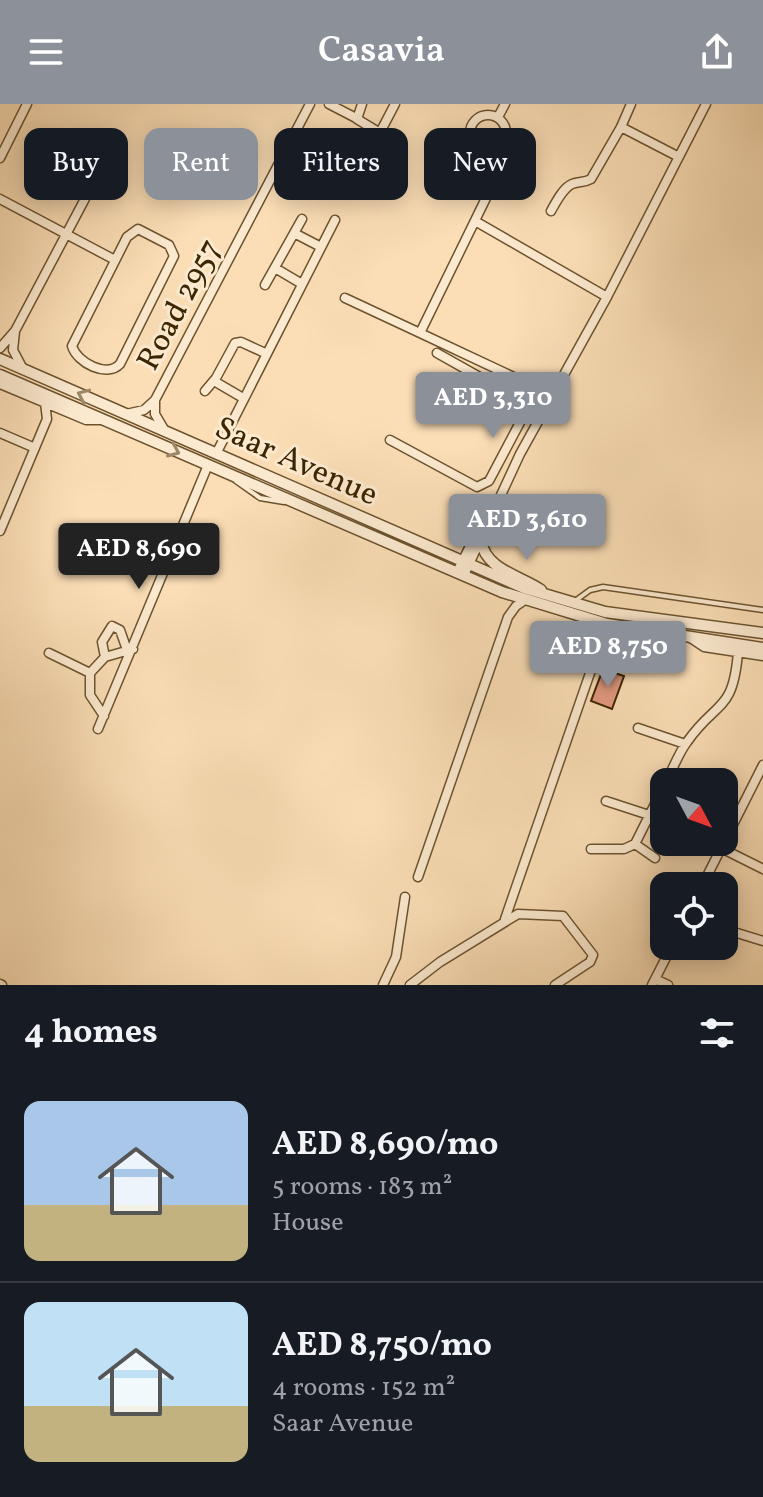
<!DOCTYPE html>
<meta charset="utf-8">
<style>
body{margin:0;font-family:Vollkorn,serif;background:#242831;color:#f1f3f6;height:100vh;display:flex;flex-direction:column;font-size:30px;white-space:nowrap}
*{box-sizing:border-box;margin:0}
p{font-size:26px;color:#9ea1a6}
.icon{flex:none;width:44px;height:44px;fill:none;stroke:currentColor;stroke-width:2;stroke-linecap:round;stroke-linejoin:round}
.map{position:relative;height:881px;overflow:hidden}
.details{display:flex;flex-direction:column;background:#171b24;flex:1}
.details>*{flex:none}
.top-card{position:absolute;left:24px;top:24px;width:716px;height:72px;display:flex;gap:16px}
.needle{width:52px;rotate:131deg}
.controls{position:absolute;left:650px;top:664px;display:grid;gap:16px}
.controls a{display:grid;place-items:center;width:88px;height:88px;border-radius:16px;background:#171b24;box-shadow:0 4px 20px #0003;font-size:40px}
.price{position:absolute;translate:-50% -68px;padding:0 18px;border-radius:8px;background:#8c9099;color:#fff;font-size:26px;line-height:52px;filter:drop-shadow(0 2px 4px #0008)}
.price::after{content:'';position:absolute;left:50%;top:48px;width:24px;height:18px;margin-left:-12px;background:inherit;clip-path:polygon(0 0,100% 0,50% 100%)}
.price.current{background:#222;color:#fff}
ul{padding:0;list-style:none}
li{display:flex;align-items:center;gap:24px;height:200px;padding:0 24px}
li+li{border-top:2px solid #363941}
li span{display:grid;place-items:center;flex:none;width:224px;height:160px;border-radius:16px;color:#555}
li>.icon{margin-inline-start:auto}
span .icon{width:96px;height:96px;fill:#fffc;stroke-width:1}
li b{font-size:34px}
h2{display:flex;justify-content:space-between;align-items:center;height:96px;padding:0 24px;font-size:34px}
.tag{padding:0 28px;border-radius:16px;background:#171b24;box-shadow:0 4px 20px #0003;font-size:28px;line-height:72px}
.tag.current{background:#8c9099;color:#fff}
header{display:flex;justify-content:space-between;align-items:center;height:104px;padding:0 24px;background:#8c9099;color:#fff;font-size:36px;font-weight:600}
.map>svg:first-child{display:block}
.building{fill:#e39981;stroke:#3c2501;stroke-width:2}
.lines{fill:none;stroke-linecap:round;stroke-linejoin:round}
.service-casing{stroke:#6c532e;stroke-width:7}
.minor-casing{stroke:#6c532e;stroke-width:11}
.tertiary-casing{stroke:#6c532e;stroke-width:13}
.service{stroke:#fcead0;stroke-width:4}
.minor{stroke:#fcead0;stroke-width:8}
.tertiary{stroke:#fcead0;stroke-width:10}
.oneway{stroke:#9c8868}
.labels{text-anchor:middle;stroke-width:6;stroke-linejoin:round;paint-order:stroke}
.street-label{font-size:32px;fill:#3c2501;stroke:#fcead0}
</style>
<header><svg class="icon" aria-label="menu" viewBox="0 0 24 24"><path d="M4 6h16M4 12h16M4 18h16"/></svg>Casavia<svg class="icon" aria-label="share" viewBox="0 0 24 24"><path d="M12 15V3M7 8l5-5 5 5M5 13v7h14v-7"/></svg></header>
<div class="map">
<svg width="763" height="881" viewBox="0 0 763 881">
<rect width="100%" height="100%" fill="#fbdeb6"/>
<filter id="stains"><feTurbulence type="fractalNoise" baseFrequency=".0025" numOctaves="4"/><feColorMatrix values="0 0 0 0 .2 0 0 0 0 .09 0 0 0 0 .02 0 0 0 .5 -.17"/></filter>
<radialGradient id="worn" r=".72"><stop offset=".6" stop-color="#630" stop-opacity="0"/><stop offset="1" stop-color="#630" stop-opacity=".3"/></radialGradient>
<!-- building -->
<path class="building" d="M603 565 624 572 612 605 591 597Z"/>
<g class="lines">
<!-- service casing -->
<g class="service-casing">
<path id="service" d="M236 377 260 394 284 398
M575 497 590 486 603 483 763 506"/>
</g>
<!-- minor casing -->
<g class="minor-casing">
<path id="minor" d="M329 0 356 14
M362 0 357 15 380 29
M470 29a18 18 0 1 1 36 0a18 18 0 1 1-36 0Z
M498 13 505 0
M621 23 679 53
M0 54 27 0
M361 65 395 0
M454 67 483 82 487 92 420 229 518 275
M465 72 482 46
M0 95 115 156
M551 107C556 98 563 84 572 80 579 77 584 79 591 75L621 23 631 0
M475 117 607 193
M138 125 169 141 174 152 120 260C107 274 77 259 72 242L127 133Z
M294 129 321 143
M275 164 302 180
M265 181 302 115
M345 194 420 229
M15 227 13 246 23 265
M0 244 15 227 97 72
M214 277 243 294
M0 280 86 316H102
M205 287 216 274 235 239 241 238 265 249
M155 296V310L165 327
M126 310 144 306 155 296 310 0
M0 329 35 344
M390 336 477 383 489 377 525 309 524 298 437 249
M217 348 335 116
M0 427 47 315 45 299
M457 468 470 442 484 423
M464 471 520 350 607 193 706 0
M586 516 596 527 599 543
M689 533 704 543 763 552
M49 549 90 569
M105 553 102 538 112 522 120 526 127 546
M104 612 90 591V569L105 553 133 545
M638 624 685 640
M98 625 208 361
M666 678C673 665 678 650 687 638 716 596 733 610 738 548
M606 697 649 711
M635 740 655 754
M721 744 763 765
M591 745H624L635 740 664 682
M418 773 508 513 516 502 525 496
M702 782 763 661
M505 815 599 543 617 522
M724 825 763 837
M655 875 668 881
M0 880 2 881
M383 881 396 853 405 793
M410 881 440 858 518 810 563 812 593 851 590 858 555 881
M652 881 672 842"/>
</g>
<!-- tertiary casing -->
<g class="tertiary-casing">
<path id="tertiary" d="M0 255 524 484 605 508 763 529
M0 271 502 488 607 520 763 544
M481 437C486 466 519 471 541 486"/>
</g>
<!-- service -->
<use href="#service" class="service"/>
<!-- minor -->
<use href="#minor" class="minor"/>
<!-- tertiary -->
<use href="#tertiary" class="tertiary"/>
</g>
<!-- one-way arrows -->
<defs><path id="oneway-chevron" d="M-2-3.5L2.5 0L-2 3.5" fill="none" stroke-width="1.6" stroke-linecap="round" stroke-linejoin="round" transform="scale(2)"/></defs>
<g class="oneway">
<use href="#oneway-chevron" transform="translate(83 291) rotate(-156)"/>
<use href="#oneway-chevron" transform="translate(174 347) rotate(23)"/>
</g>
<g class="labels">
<!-- street labels -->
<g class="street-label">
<text transform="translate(178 200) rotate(-62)" y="11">Road 2957</text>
<text transform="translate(297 356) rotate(24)" y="11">Saar Avenue</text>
</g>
</g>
<rect width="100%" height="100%" filter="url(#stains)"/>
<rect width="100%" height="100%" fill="url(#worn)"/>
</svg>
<div class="controls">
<a><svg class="needle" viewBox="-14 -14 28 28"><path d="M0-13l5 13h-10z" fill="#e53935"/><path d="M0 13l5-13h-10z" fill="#9ea1a6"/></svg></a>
<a><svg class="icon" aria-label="locate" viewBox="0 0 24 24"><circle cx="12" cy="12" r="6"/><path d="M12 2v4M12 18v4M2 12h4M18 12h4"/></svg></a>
</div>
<b class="price" style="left:493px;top:336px">AED 3,310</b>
<b class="price" style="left:527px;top:458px">AED 3,610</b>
<b class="price current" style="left:139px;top:487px">AED 8,690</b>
<b class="price" style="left:608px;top:585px">AED 8,750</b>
<div class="top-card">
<a class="tag">Buy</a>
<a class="tag current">Rent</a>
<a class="tag">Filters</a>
<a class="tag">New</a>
</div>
</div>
<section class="details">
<h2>4 homes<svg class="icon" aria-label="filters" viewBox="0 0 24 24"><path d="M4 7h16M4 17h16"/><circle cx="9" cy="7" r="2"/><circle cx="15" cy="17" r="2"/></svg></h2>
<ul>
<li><span style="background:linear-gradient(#a9c7e8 65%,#c2b280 0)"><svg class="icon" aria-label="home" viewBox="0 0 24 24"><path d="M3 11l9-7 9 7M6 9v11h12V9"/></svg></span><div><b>AED 8,690/mo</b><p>5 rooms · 183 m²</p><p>House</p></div></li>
<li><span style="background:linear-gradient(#bfe0f5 65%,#c2b280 0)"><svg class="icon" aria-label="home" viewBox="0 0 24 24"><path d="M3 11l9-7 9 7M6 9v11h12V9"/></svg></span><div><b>AED 8,750/mo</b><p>4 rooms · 152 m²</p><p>Saar Avenue</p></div></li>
</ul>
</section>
